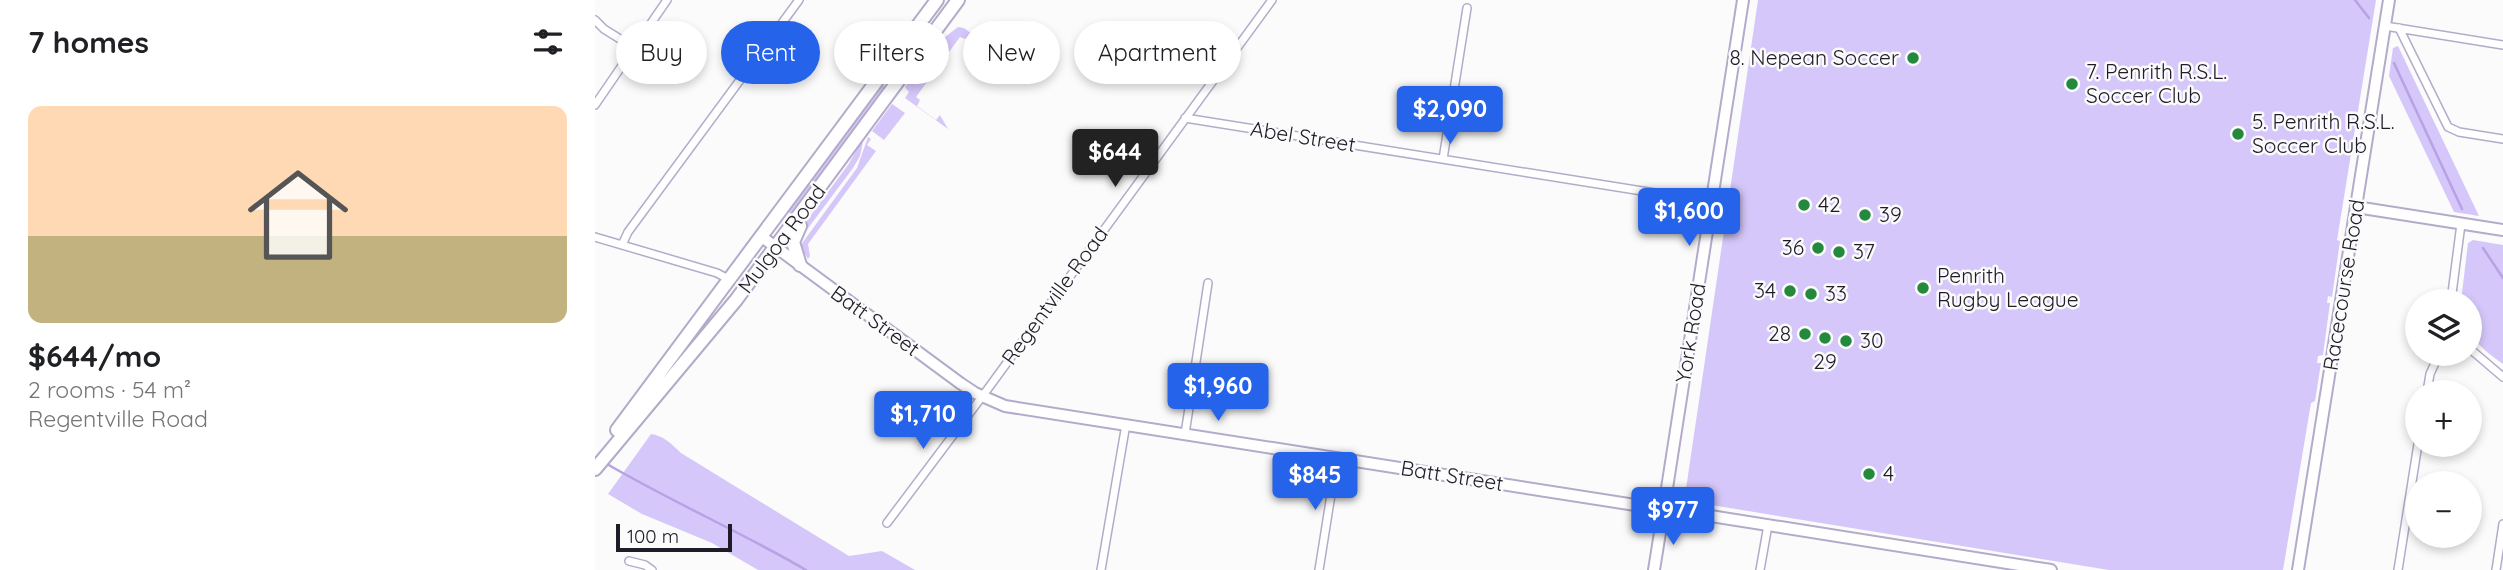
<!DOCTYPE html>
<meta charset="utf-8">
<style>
body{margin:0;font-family:Quicksand,sans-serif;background:#f6f6f6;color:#202124;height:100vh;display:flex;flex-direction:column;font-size:26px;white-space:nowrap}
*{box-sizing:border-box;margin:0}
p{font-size:23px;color:#757577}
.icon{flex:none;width:38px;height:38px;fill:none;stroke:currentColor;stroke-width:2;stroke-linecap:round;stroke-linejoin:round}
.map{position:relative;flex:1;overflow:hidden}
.details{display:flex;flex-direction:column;background:#fff;width:595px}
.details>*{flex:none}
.top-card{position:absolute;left:21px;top:21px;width:665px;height:63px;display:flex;gap:14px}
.tools{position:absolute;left:1810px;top:289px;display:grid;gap:14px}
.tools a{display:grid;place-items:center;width:77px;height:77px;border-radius:50%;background:#fff;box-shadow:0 4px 10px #0003;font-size:35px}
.scale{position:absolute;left:21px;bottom:18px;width:116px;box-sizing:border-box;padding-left:7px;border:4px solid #1f1b27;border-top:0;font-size:19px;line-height:24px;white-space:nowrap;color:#1f1b27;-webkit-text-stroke:5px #fbfbfb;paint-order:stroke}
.price{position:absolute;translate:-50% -60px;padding:0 16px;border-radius:7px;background:#2563eb;color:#fff;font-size:23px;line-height:46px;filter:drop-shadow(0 2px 4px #0008)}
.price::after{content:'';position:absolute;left:50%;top:42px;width:21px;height:16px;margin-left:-10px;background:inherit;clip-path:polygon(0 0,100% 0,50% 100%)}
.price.on{background:#222;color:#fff}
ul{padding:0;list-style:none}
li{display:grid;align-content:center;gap:14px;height:371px;padding:0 28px}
li span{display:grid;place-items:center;height:217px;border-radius:14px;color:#555}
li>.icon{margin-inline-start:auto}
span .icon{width:126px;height:126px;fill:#fffc;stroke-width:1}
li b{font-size:30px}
h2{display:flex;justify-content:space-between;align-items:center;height:84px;padding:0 28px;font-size:30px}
.chip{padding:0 24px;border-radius:32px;background:#fff;box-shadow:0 4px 10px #0003;font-size:24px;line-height:63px}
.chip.on{background:#2563eb;color:#fff}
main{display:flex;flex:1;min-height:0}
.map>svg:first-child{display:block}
.green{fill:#d5c7f9}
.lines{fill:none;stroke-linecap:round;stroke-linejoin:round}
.stream{stroke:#b6a2e4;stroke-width:2.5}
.street-casing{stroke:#b4abca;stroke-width:10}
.secondary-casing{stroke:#b4abca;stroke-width:14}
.primary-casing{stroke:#b4abca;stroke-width:16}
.street{stroke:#fff;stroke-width:7}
.secondary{stroke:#fff;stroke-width:10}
.primary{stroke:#fff;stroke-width:12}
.poi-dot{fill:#25893d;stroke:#fbfbfb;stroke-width:2.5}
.labels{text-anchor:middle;stroke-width:5;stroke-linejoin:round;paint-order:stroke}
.poi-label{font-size:21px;fill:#1f1b27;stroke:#fbfbfb;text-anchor:start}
.street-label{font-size:21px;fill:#1f1b27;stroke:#fbfbfb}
</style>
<main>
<section class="details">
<h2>7 homes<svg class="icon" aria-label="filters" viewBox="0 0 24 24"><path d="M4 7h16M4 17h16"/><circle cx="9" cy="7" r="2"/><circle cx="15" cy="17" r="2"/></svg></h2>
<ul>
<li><span style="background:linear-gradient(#ffd9b3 60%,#c2b280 0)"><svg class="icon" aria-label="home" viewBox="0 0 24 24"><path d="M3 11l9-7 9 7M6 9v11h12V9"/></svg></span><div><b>$644/mo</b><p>2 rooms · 54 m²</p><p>Regentville Road</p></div></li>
</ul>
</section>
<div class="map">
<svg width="1908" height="570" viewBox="0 0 1908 570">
<rect width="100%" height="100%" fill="#fbfbfb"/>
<!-- green -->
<path class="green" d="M1163 0H1781L1742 240 1745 241 1737 297 1733 296 1732 303H1735L1728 355 1723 356 1722 363H1726L1720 401 1716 403 1688 570H1514L1098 502 1091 489Z
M363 27 369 28 388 42 389 48 386 51 383 49 386 44 374 35 370 39 365 37 321 97 325 100 322 106 341 120 345 115 353 129 310 98 314 92 310 87 341 44Z
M1803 46 1884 216 1859 212 1794 76 1798 48Z
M285 83 292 88 199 216 192 211Z
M297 104 310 113 289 140 277 131Z
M269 137 265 156 258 168 205 239 204 231 253 165Z
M273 137 276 139 272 145 281 151 213 244 215 256 213 259 205 246 262 168Z
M1878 240 1908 245V364C1877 341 1874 339 1874 301H1866L1873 243Z
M56 434C67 435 77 444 86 453L254 556 287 551 320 570H163L117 543 47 514 13 494Z"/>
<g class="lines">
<!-- stream -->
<path class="stream" d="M1760 0 1774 18
M1799 63 1867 209
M1888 248 1908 278
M12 464C77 502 146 532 211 570"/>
<!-- street casing -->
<g class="street-casing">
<path id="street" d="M0 20 9 29 41 49
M1790 26 1908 45
M1804 28 1853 127 1864 132 1908 139
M0 105 72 0
M590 118 1116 202
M848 159 872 8
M0 237 122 273 135 280
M27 245 33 232 204 0
M1856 301 1866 224
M1874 348 1908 377
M1832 392 1835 374 1844 354
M590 434 613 283
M292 523 392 390 677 0
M34 561 50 565 57 570
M506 570 531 424
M724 570 742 457
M1165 570 1173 525
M1803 570 1823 444
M1901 570 1908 524"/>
</g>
<!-- secondary casing -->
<g class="secondary-casing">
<path id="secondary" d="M1761 207 1908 230
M167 237 365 383 380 393 410 406 1059 508
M1058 510a10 10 0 1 1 20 0a10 10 0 1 1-20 0Z
M1070 501 1148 0
M1078 510 1456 570
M1059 570 1067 520
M1703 570 1794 0"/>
</g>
<!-- primary casing -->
<g class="primary-casing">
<path id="primary" d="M205 265 198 242 205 226
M22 430 342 0
M0 469 141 300 363 0"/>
</g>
<!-- street -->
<use href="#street" class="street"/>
<!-- secondary -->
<use href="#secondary" class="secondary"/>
<!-- primary -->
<use href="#primary" class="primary"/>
</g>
<!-- markers -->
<g class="poi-dot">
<circle cx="1318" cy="58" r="7"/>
<circle cx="1477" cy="84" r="7"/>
<circle cx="1643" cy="134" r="7"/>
<circle cx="1209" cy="205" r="7"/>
<circle cx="1270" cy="215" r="7"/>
<circle cx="1223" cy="248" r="7"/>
<circle cx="1244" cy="252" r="7"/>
<circle cx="1328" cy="288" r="7"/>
<circle cx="1195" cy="291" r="7"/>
<circle cx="1216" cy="294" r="7"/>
<circle cx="1210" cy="334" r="7"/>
<circle cx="1230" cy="338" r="7"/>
<circle cx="1251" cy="341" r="7"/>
<circle cx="1274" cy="474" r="7"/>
</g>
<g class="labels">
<!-- poi labels -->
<g class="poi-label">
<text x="1304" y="65" text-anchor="end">8. Nepean Soccer</text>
<text x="1491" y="79">7. Penrith R.S.L.<tspan x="1491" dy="24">Soccer Club</tspan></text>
<text x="1657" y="129">5. Penrith R.S.L.<tspan x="1657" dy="24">Soccer Club</tspan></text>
<text x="1223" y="212">42</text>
<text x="1284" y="222">39</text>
<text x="1209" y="255" text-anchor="end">36</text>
<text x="1258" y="259">37</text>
<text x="1342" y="283">Penrith<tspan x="1342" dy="24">Rugby League</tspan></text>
<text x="1181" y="298" text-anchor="end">34</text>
<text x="1230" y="301">33</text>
<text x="1196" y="341" text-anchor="end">28</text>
<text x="1265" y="348">30</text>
<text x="1230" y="369" text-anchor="middle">29</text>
<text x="1288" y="481">4</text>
</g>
<!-- street labels -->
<g class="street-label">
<text transform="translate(708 137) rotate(9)" y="7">Abel Street</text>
<text transform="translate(187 239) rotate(-53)" y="7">Mulgoa Road</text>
<text transform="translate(1749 285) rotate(-81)" y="7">Racecourse Road</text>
<text transform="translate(460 296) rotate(-54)" y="7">Regentville Road</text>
<text transform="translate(280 321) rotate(36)" y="7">Batt Street</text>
<text transform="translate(1096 333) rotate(-81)" y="7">York Road</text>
<text transform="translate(857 476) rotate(9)" y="7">Batt Street</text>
</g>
</g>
</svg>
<div class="tools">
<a><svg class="icon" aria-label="layers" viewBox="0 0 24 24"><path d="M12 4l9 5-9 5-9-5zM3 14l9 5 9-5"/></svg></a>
<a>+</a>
<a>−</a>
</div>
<div class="scale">100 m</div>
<b class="price" style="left:855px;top:146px">$2,090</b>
<b class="price on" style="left:520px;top:189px">$644</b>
<b class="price" style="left:1094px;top:248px">$1,600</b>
<b class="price" style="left:623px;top:423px">$1,960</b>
<b class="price" style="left:328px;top:451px">$1,710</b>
<b class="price" style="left:720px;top:512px">$845</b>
<b class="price" style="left:1078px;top:547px">$977</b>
<div class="top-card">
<a class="chip">Buy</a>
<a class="chip on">Rent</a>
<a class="chip">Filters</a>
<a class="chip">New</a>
<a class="chip">Apartment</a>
</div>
</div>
</main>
